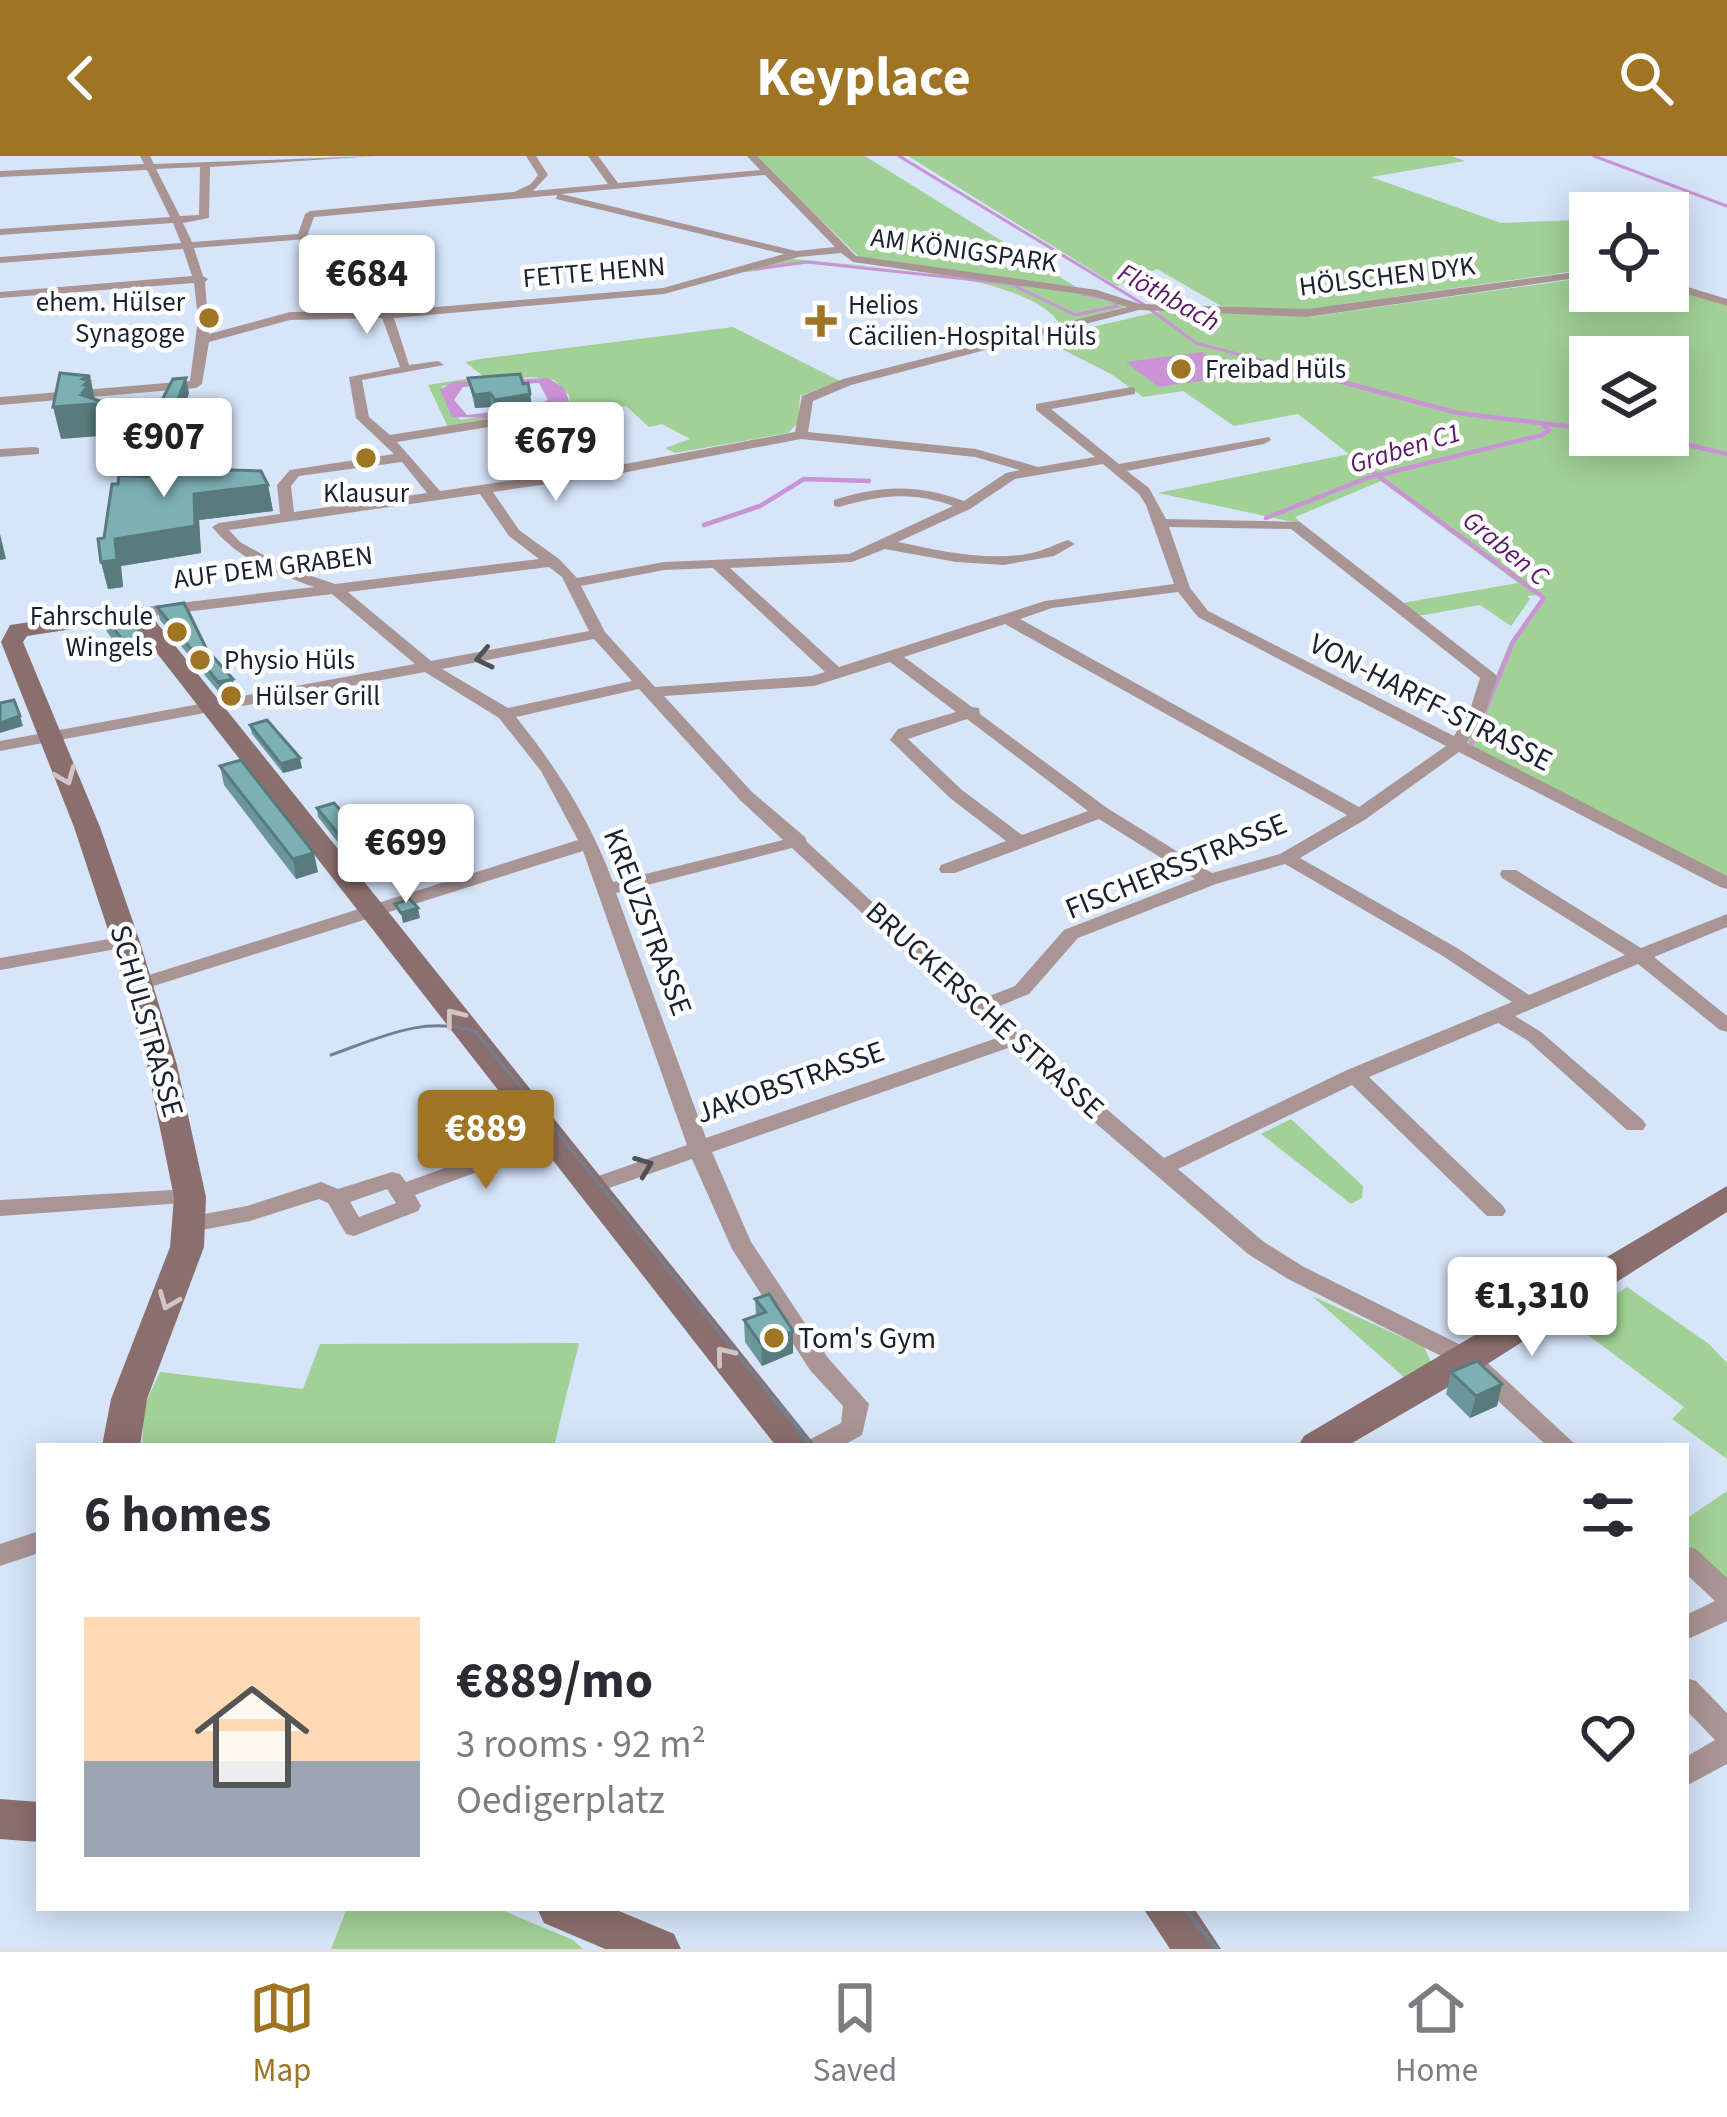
<!DOCTYPE html>
<meta charset="utf-8">
<style>
body{margin:0;font-family:"Source Sans 3",sans-serif;background:#f2f2f3;color:#2b2b33;height:100vh;display:flex;flex-direction:column;font-size:45px;white-space:nowrap}
*{box-sizing:border-box;margin:0}
p{font-size:39px;color:#7c7c81}
.icon{flex:none;width:66px;height:66px;fill:none;stroke:currentColor;stroke-width:2;stroke-linecap:round;stroke-linejoin:round}
.map{position:relative;flex:1;overflow:hidden}
.side{position:absolute;left:36px;top:1287px;width:1653px;height:468px;display:flex;flex-direction:column;background:#fff;border-radius:0px;box-shadow:0 6px 30px #0003}
.side>*{flex:none}
.tools{position:absolute;left:1569px;top:36px;display:grid;gap:24px}
.tools a{display:grid;place-items:center;width:120px;height:120px;border-radius:0px;background:#fff;box-shadow:0 6px 30px #0003;font-size:60px}
.price{position:absolute;translate:-50% -102px;padding:0 27px;border-radius:12px;background:#fff;color:#222;font-size:39px;line-height:78px;filter:drop-shadow(0 3px 6px #0008)}
.price::after{content:'';position:absolute;left:50%;top:72px;width:36px;height:27px;margin-left:-18px;background:inherit;clip-path:polygon(0 0,100% 0,50% 100%)}
.price.current{background:#9f7524;color:#fff}
ul{padding:0;list-style:none}
li{display:flex;align-items:center;gap:36px;height:300px;padding:0 48px}
li+li{border-top:3px solid #e1e1e2}
li span{display:grid;place-items:center;flex:none;width:336px;height:240px;border-radius:0px;color:#555}
li>.icon{margin-inline-start:auto}
span .icon{width:144px;height:144px;fill:#fffc;stroke-width:1}
li b{font-size:51px}
h2{display:flex;justify-content:space-between;align-items:center;height:144px;padding:0 48px;font-size:51px}
header{display:flex;justify-content:space-between;align-items:center;height:156px;padding:0 48px;background:#9f7524;color:#fff;font-size:54px;font-weight:700}
.dock{display:flex;justify-content:space-around;align-items:center;height:168px;border-top:3px solid #e1e1e2;background:#fff;font-size:33px;color:#7c7c81}
.dock a{display:grid;justify-items:center;gap:6px}
.dock .current{color:#9f7524}
.map>svg:first-child{display:block}
.green{fill:#a1d196;fill-rule:evenodd}
.water{fill:#c993d6;fill-rule:evenodd}
.lines{fill:none;stroke-linecap:round;stroke-linejoin:round}
.stream-far1{stroke:#c993d6;stroke-width:3}
.stream{stroke:#c993d6;stroke-width:4.5}
.street{fill:#a99594;fill-rule:evenodd}
.secondary{fill:#8b6f6e;fill-rule:evenodd}
.tram-far1{stroke:#747f90;stroke-width:3}
.tram{stroke:#747f90;stroke-width:4.5}
.wall{fill:#6c979a}
.shaded-wall{fill:#587b7d}
.building{fill:#7db0b3;stroke:#587b7d;stroke-width:3}
.oneway{stroke:#534f57}
.oneway2{stroke:#d1c5c5}
.poi-dot{fill:#9f7524;stroke:#fff;stroke-width:4.5}
.labels{text-anchor:middle;stroke-width:9;stroke-linejoin:round;paint-order:stroke}
.far-street-label{font-size:27px;fill:#19212e;stroke:#fff}
.far-water-label{font-size:27px;font-style:italic;fill:#5a1869;stroke:#fff}
.far-poi-label{font-size:27px;fill:#19212e;stroke:#fff;text-anchor:start}
.street-label{font-size:30px;fill:#19212e;stroke:#fff}
.poi-label{font-size:30px;fill:#19212e;stroke:#fff;text-anchor:start}
</style>
<header><svg class="icon" aria-label="back" viewBox="0 0 24 24"><path d="M15 5l-7 7 7 7"/></svg>Keyplace<svg class="icon" aria-label="search" viewBox="0 0 24 24"><circle cx="10" cy="10" r="6"/><path d="M15 15l6 6"/></svg></header>
<div class="map">
<svg width="1727" height="1793" viewBox="0 0 1727 1793">
<rect width="100%" height="100%" fill="#d7e5fa"/>
<!-- green -->
<path class="green" d="M755 0H865L1076 131 859 101Z
M908 0H1452L1465 5 1371 21 1501 67 1579 64 1590 83V113L1301 154H1266L1221 150 1157 113 1117 130Z
M793 103 974 120 1123 145 1125 151 1061 170C1033 118 866 109 808 107 783 106 759 118 735 116Z
M1590 121V135L1668 131 1727 150V721L1467 589 1510 486 1541 442 1538 439 1527 440 1530 443 1511 470 1480 449 1418 460 1402 447 1518 427 1381 325 1295 361 1302 368 1158 337 1349 298 1298 258 1234 270 1183 235 1143 241 1111 218 1042 183 1169 153 1309 161ZM1590 201H1668V279H1590Z
M733 171 840 225 800 240 798 267 788 277 675 297 665 292 690 283 662 268 649 271 626 250 572 259 565 253 448 271 428 229 483 220 465 206 480 203ZM532 221 554 224 569 239 570 246 460 264 442 230Z
M1291 963 1363 1030 1362 1042 1351 1048 1261 978Z
M1627 1131 1709 1188 1727 1207V1303L1672 1263 1684 1251 1572 1167Z
M1312 1140 1424 1191 1431 1206 1405 1222Z
M579 1187 554 1290H142L144 1250 160 1216 303 1233 320 1188Z
M1727 1335V1424L1686 1387V1363Z
M347 1752H497L573 1784 583 1793H331Z"/>
<!-- water -->
<path class="water" d="M1203 196 1236 220 1158 231 1126 206Z
M548 222 564 232 570 247 494 262 452 261 440 234 453 226ZM539 227 548 244 525 252 467 259 454 244 463 231Z"/>
<g class="lines">
<!-- stream-far1 -->
<path class="stream-far1" d="M899 0 1143 148 1196 187 1286 211
M1594 0 1727 50
M756 113 807 106 1023 129
M1013 129 1075 159 1117 150 1113 144 1083 138"/>
<!-- stream -->
<path class="stream" d="M1275 208 1458 257 1590 273
M1646 279 1727 298
M1374 317 1544 442 1513 486 1471 589
M1266 362 1367 322 1542 279 1549 274 1541 267
M704 369 760 350 804 323 869 325"/>
<!-- street -->
<path class="street" d="M140 0H150L154 8 376 0 210 11 209 62 183 67 192 86 298 78 305 58 310 55 514 36 531 28 538 19 526 0H536L548 19 533 35 608 28 588 0H598L618 27 760 14 747 0H757L856 100 1097 134 1140 148 1307 153 1590 114V120L1307 161 1139 154 851 229 813 245 808 276 976 293 1038 311 1095 301 1036 254V248L1131 231 1135 232V238L1051 253 1119 308 1269 281 1271 284 1264 288 1127 315 1149 332 1166 363 1300 366 1495 518 1497 521 1486 554 1467 587 1727 720V733L1720 731 1459 596 1366 663 1300 702 1457 792 1529 839 1625 799 1502 722 1500 718 1502 714H1516L1641 792 1727 758V771L1654 801 1727 860V876L1720 874 1638 808 1515 860 1541 876 1643 964 1646 969 1643 974H1627L1527 884 1498 867 1369 921 1503 1050 1506 1055 1503 1060H1487L1352 929 1178 1013 1264 1086 1304 1111 1477 1197 1577 1290H1547L1459 1209 1288 1123 1248 1098 1008 892 712 996 751 1086 828 1202 869 1248 862 1279 842 1290H807L811 1283 841 1267 843 1250 810 1214 732 1093 692 1003 589 1039 578 1031 581 1026 687 989 583 695 144 833H130L127 829 130 825 578 684 541 615 499 562 425 516 0 595V585L415 508 332 438 137 462 129 457 137 452 314 431C275 417 238 403 212 371L219 367 280 358 277 329 290 314 394 298 356 262 349 221 400 211 382 162 290 164 209 186 202 228 196 232 0 249V241L190 225 198 163 194 127 0 142V136L192 120 183 93 0 107V101L181 87 173 67 0 79V73L170 61 147 14 0 21V15L144 8ZM200 11 199 59 180 60 156 13ZM765 19 835 91 796 95 561 38ZM557 39 556 43 784 98 663 132 401 154 290 156 209 178 205 126 208 123 203 120 194 92 306 83 314 61ZM841 97 853 106 1095 140 1127 151 843 223 802 240 795 276 625 308 564 251 390 279 369 261 362 224 444 209 438 205 409 209 394 162 664 138 799 101ZM561 259 612 310 440 335 397 286ZM801 283 975 301 1020 314 1006 317 964 345C917 328 881 329 834 344V350L839 351C881 339 911 335 953 350L849 398 664 406 577 422 559 403 519 374 493 336 622 317ZM402 306 427 337 294 356 291 330 299 320ZM1103 308 1139 338 1146 349 1174 428 1045 445 839 511 730 412 852 406 885 393 956 406 1004 409 1054 400 1075 388 1068 384C1056 388 1045 394 1032 397 988 406 941 395 898 386L970 353 1015 323ZM480 338 509 380 539 403 335 428 285 411 240 386 229 374ZM1169 371 1291 373 1480 522 1470 554 1454 580 1208 455 1190 432ZM549 411 562 421 589 475 431 505 348 436ZM713 412 825 516 812 520 655 531 605 476 581 430 664 414ZM1178 436 1198 461 1446 590 1359 651 1020 463 1052 452ZM1005 468 1347 659 1280 698 1212 717 1107 652 980 558 979 552 972 551 904 501ZM594 483 632 525 508 552 442 513ZM890 506 956 556 898 573 890 584 950 642 1006 685 941 709 939 713 941 717H955L1099 663 1195 723 1064 774 1015 830 979 844 807 686 805 681 752 636 664 540 814 530ZM639 533 740 644 783 684 613 726C590 664 557 612 516 561ZM967 563 1088 655 1022 679 962 634 908 583ZM792 692 997 882 706 982 616 737ZM1285 708 1443 800 1512 846 1347 914 1164 1002 990 854 1029 838 1078 782 1216 728Z
M1668 125 1727 143V150L1668 132Z
M34 291 39 292V298L0 301V293Z
M126 780 133 782 136 786 133 790 0 814V802Z
M550 974 558 976 561 981 558 986 415 1039 421 1050 418 1055 354 1080 346 1078 328 1047 319 1043 250 1065 191 1076 183 1074 179 1068 183 1062 247 1050 321 1026 338 1033 392 1016 400 1018 406 1026ZM387 1033 396 1047 359 1061 350 1046Z
M190 1033 198 1036 201 1041 198 1046 0 1060V1044Z
M39 1375V1397L0 1410V1388Z
M1686 1390 1696 1393 1727 1422V1465L1686 1484V1459L1715 1445 1686 1418Z
M1686 1522 1696 1525 1727 1557V1608L1686 1630V1601L1715 1584 1686 1554Z"/>
<!-- secondary -->
<path class="secondary" d="M137 450 145 452 816 1290H776L131 464 27 480 23 486 100 671 140 786 177 909 206 1041 204 1091 147 1243 140 1290H102L111 1243 170 1091 174 1041 147 909 112 786 74 671 1 486 10 469Z
M1727 1030V1056L1481 1212 1347 1290H1298L1304 1280Z
M0 1643 39 1646V1686L0 1683Z
M537 1752H612L674 1778 681 1793H605L544 1767Z
M1143 1752H1194L1221 1793H1170Z"/>
<!-- tram-far1 -->
<path class="tram-far1" d="M331 899C379 882 426 858 476 876L777 1247"/>
<!-- tram -->
<path class="tram" d="M775 1244 812 1290
M1184 1752 1217 1793"/>
</g>
<!-- wall -->
<path class="wall" d="M468 222 523 228 530 238 532 252 497 257 491 251 475 252Z
M189 237 186 246 213 260 204 279H175L167 294 182 316 268 329 273 355 199 364 201 397 121 410 123 431 108 433 101 406 104 382 147 321 156 301 143 302 140 286Z
M157 451 207 494 236 537 221 539 160 464Z
M103 458 149 499 128 504 107 476Z
M250 569 302 612 283 617 252 578Z
M220 610 318 716 296 723 224 629Z
M317 652 359 683 340 689 318 661Z
M755 1143 793 1175V1197L762 1210 745 1186 744 1164 756 1160Z
M1451 1216 1502 1228 1497 1250 1470 1262 1446 1238Z"/>
<!-- shaded-wall -->
<path class="shaded-wall" d="M90 220 96 248 106 247 113 279 61 283 53 251 83 223Z
M186 222 189 237 180 262 177 246Z
M490 237 491 251 475 252 474 239Z
M530 238 532 252 497 257 495 244Z
M210 244 213 260 204 279 201 263Z
M172 264 175 279 164 301 160 285Z
M177 294 182 319H164Z
M268 329 273 355 199 364 201 397 121 410 123 431 108 433 101 406 115 383 194 338Z
M0 378 6 403 0 404Z
M144 481 149 499 128 504 124 486Z
M233 523 236 537 221 539 218 526Z
M20 560 23 570 0 577V567Z
M300 602 302 612 283 617 281 608Z
M358 674 359 683 340 689 339 679Z
M314 697 318 716 296 723 293 703Z
M418 752 420 762 403 767 401 757Z
M793 1175V1197L762 1210 761 1188Z
M1502 1228 1497 1250 1470 1262 1476 1240Z"/>
<!-- building -->
<path class="building" d="M60 217 90 220 83 223 89 225 84 229 88 230 83 236 87 237 82 239 106 247 53 251Z
M520 218 523 228 528 227 530 238 495 244 490 237 474 239 468 222Z
M186 222 177 246 210 244 201 263 172 264 160 285 140 286 173 223Z
M159 294H177L164 319 201 313 261 315 268 329 194 338 195 370 115 383 117 404 101 406 98 383 104 382 112 328H118L119 319 147 321Z
M184 447 207 494 233 523 218 526 157 451Z
M124 455 144 481 124 486 103 458Z
M14 544 20 560 0 567V547Z
M267 564 300 602 281 608 250 569Z
M241 604 314 697 293 703 220 610Z
M334 647 358 674 339 679 317 652Z
M410 743 418 752 401 757 395 748Z
M769 1138 793 1175 761 1188 744 1164 766 1156 755 1143Z
M1477 1205 1502 1228 1476 1240 1451 1216Z"/>
<!-- one-way arrows -->
<defs><path id="oneway-chevron" d="M-2-3.5L2.5 0L-2 3.5" fill="none" stroke-width="1.6" stroke-linecap="round" stroke-linejoin="round" transform="scale(3)"/></defs>
<g class="oneway">
<use href="#oneway-chevron" transform="translate(484 502) rotate(168)"/>
<use href="#oneway-chevron" transform="translate(644 1010) rotate(-21)"/>
</g>
<g class="oneway2">
<use href="#oneway-chevron" transform="translate(66 620) rotate(68)"/>
<use href="#oneway-chevron" transform="translate(454 861) rotate(-128)"/>
<use href="#oneway-chevron" transform="translate(168 1145) rotate(112)"/>
<use href="#oneway-chevron" transform="translate(724 1199) rotate(-129)"/>
</g>
<!-- markers -->
<g class="poi-dot">
<circle cx="209" cy="162" r="12"/>
<path d="M815 147h12v12h12v12h-12v12h-12v-12h-12v-12h12z"/>
<circle cx="1181" cy="213" r="12"/>
<circle cx="366" cy="302" r="12"/>
<circle cx="177" cy="476" r="12"/>
<circle cx="200" cy="504" r="12"/>
<circle cx="231" cy="540" r="12"/>
<circle cx="774" cy="1182" r="12"/>
</g>
<g class="labels">
<!-- far-street labels -->
<g class="far-street-label">
<text transform="translate(964 94) rotate(8)" y="9">AM KÖNIGSPARK</text>
<text transform="translate(594 116) rotate(-5)" y="9">FETTE HENN</text>
<text transform="translate(1387 120) rotate(-7)" y="9">HÖLSCHEN DYK</text>
<text transform="translate(273 411) rotate(-7)" y="9">AUF DEM GRABEN</text>
</g>
<!-- far-water labels -->
<g class="far-water-label">
<text transform="translate(1169 141) rotate(29)" y="9">Flöthbach</text>
<text transform="translate(1405 292) rotate(-17)" y="9">Graben C1</text>
<text transform="translate(1506 392) rotate(39)" y="9">Graben C</text>
</g>
<!-- far-poi labels -->
<g class="far-poi-label">
<text x="185" y="155" text-anchor="end">ehem. Hülser<tspan x="185" dy="31">Synagoge</tspan></text>
<text x="848" y="158">Helios<tspan x="848" dy="31">Cäcilien-Hospital Hüls</tspan></text>
<text x="1205" y="222">Freibad Hüls</text>
<text x="366" y="346" text-anchor="middle">Klausur</text>
<text x="153" y="469" text-anchor="end">Fahrschule<tspan x="153" dy="31">Wingels</tspan></text>
<text x="224" y="513">Physio Hüls</text>
<text x="255" y="549">Hülser Grill</text>
</g>
<!-- street labels -->
<g class="street-label">
<text transform="translate(1431 546) rotate(27)" y="10">VON-HARFF-STRASSE</text>
<text transform="translate(1176 710) rotate(-22)" y="10">FISCHERSSTRASSE</text>
<text transform="translate(648 766) rotate(69)" y="10">KREUZSTRASSE</text>
<text transform="translate(985 854) rotate(42)" y="10">BRUCKERSCHE STRASSE</text>
<text transform="translate(147 865) rotate(74)" y="10">SCHULSTRASSE</text>
<text transform="translate(790 926) rotate(-19)" y="10">JAKOBSTRASSE</text>
</g>
<!-- poi labels -->
<g class="poi-label">
<text x="798" y="1192">Tom's Gym</text>
</g>
</g>
</svg>
<div class="tools">
<a><svg class="icon" aria-label="locate" viewBox="0 0 24 24"><circle cx="12" cy="12" r="6"/><path d="M12 2v4M12 18v4M2 12h4M18 12h4"/></svg></a>
<a><svg class="icon" aria-label="layers" viewBox="0 0 24 24"><path d="M12 4l9 5-9 5-9-5zM3 14l9 5 9-5"/></svg></a>
</div>
<b class="price" style="left:367px;top:181px">€684</b>
<b class="price" style="left:164px;top:344px">€907</b>
<b class="price" style="left:556px;top:348px">€679</b>
<b class="price" style="left:406px;top:750px">€699</b>
<b class="price current" style="left:486px;top:1036px">€889</b>
<b class="price" style="left:1532px;top:1203px">€1,310</b>
<section class="side">
<h2>6 homes<svg class="icon" aria-label="filters" viewBox="0 0 24 24"><path d="M4 7h16M4 17h16"/><circle cx="9" cy="7" r="2"/><circle cx="15" cy="17" r="2"/></svg></h2>
<ul>
<li><span style="background:linear-gradient(#ffd9b3 60%,#9aa5b1 0)"><svg class="icon" aria-label="home" viewBox="0 0 24 24"><path d="M3 11l9-7 9 7M6 9v11h12V9"/></svg></span><div><b>€889/mo</b><p>3 rooms · 92 m²</p><p>Oedigerplatz</p></div><svg class="icon" aria-label="heart" viewBox="0 0 24 24"><path d="M12 20l-8-8c-3-5 5-10 8-4 3-6 11-1 8 4z"/></svg></li>
</ul>
</section>
</div>
<nav class="dock">
<a class="current"><svg class="icon" aria-label="map" viewBox="0 0 24 24"><path d="M3 6l6-2 6 2 6-2v14l-6 2-6-2-6 2zM9 4v14M15 6v14"/></svg>Map</a>
<a><svg class="icon" aria-label="saved" viewBox="0 0 24 24"><path d="M7 4h10v16l-5-4-5 4z"/></svg>Saved</a>
<a><svg class="icon" aria-label="home" viewBox="0 0 24 24"><path d="M3 11l9-7 9 7M6 9v11h12V9"/></svg>Home</a>
</nav>
